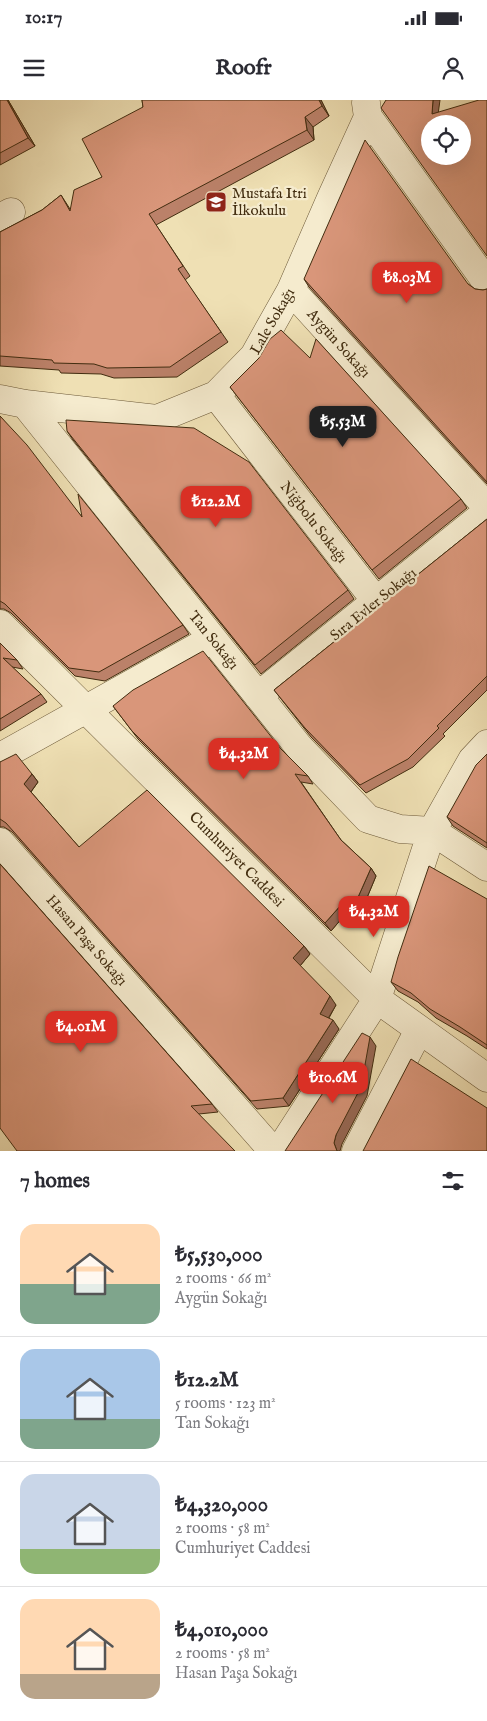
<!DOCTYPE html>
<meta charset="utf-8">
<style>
body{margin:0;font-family:"IM FELL English",serif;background:#f7f7f7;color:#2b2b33;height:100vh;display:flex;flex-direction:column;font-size:19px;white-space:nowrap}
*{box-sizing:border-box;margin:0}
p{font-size:16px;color:#7c7c81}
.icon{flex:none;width:28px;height:28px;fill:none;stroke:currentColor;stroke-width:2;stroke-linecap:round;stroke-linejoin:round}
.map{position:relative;height:1051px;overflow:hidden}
.details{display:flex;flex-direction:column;background:#fff;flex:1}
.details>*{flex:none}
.controls{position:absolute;left:421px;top:15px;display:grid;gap:10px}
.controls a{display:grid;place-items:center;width:50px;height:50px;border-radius:50%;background:#fff;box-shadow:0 5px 20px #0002;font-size:25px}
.price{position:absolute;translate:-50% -42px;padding:0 11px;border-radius:10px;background:#d93025;color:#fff;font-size:16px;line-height:32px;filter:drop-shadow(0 1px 2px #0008)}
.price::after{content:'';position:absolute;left:50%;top:30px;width:15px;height:11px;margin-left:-8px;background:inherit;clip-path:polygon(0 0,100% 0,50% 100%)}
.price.current{background:#222;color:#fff}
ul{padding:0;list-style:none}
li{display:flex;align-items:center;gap:15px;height:125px;padding:0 20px}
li+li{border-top:1px solid #e1e1e2}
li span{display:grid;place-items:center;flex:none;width:140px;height:100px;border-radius:15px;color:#555}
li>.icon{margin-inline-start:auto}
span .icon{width:60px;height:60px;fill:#fffc;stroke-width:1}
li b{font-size:21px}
h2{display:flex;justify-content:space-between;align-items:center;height:60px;padding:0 20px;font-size:21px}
.status{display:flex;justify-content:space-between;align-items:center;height:35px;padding:0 25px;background:#fff;direction:ltr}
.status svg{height:14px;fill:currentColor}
header{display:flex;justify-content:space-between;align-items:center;height:65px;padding:0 20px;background:#fff;font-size:22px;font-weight:800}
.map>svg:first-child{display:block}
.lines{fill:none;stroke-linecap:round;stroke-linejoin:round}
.minor-casing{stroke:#6d5a39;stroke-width:29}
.minor{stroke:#f5ebce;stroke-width:28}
.wall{fill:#bb8169;stroke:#422d10}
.shaded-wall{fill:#986955;stroke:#422d10}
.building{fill:#d9967a;stroke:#422d10;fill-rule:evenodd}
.labels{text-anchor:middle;stroke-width:4.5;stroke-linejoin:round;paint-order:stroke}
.poi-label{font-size:15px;fill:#422d10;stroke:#f5ebce;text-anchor:start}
.street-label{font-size:15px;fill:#422d10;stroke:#f5ebce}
</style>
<div class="status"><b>10:17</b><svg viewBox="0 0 49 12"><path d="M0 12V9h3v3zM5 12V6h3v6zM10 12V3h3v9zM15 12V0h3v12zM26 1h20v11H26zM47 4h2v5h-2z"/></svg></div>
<header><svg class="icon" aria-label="menu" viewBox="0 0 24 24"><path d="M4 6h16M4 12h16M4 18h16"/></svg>Roofr<svg class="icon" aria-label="person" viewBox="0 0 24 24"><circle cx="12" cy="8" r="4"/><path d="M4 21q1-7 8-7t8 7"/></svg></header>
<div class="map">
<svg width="487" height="1051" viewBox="0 0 487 1051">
<rect width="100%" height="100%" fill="#efe0b4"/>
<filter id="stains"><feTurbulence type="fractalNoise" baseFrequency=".004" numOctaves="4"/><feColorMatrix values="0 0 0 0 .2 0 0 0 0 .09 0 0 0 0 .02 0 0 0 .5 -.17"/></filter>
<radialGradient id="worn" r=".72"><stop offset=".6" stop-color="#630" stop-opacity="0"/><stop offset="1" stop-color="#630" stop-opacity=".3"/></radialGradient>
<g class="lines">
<!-- minor casing -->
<g class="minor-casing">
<path id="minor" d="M366 3 368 17 487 183
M0 118 11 112
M291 190 487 407
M216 295 376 501
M0 299 25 304 157 319 216 295 254 256 291 190 331 98 368 17
M25 304 299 647 368 719 400 729 432 731 487 767
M0 524 377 899 487 978
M258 596 487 412
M0 657 212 539
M0 742 273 1051
M279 1051 377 899 432 731 472 660 487 644
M356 1051 419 930"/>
</g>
<!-- minor -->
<use href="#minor" class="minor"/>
</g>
<!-- wall -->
<path class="wall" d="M0 0H8L35 46 0 65Z
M142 0H321L329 16 313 27 314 40 156 125 190 176 185 180 228 242 177 277 114 278 101 274 61 273 59 270 0 266V132L42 110 61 95 70 109 102 77 143 7Z
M304 179 468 184 475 189 483 190 487 189V384L309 187Z
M310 258 461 399 467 408 379 479 230 287Z
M0 316 82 417 183 525 189 534 105 581 75 576 11 513 4 509H0Z
M67 331 348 490 354 499 261 574 73 340Z
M487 419V590L443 634 445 636 413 667 366 693 311 637 274 590Z
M0 543 17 560 23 569 12 567 41 594 47 602 0 631Z
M113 606 281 649 308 676 313 684 301 682 341 740 371 768 376 776 361 812 354 804 331 831 138 639Z
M487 654V748L453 726 447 717Z
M0 662 32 674 38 682 31 692 79 747 304 846 310 854 300 866 336 905 329 918 339 929 289 1006 257 1009 12 732 4 727H0Z
M0 764 212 1004 218 1012 199 1014 17 1051Z
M487 799V949L467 936 436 918 418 902 398 891 391 882Z"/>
<!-- shaded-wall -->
<path class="shaded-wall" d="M7 0H8L35 46 28 38Z
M319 0H321L329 16 322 6Z
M433 0H440L437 22 432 14Z
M305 17 313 27 314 40 307 30Z
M32 674 38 682 30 693 24 684Z
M371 768 376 776 361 812 355 804Z
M349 796 354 804 331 831 325 823Z
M304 846 310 854 299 867 293 858Z
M330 896 336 905 326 922 320 914Z
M333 920 339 929 289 1006 283 998Z
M370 937 376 946 367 996 342 1044 340 1051H337L334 1043 336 1035Z"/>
<!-- building -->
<path class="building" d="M0 0H7L28 38 0 53Z
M142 0H319L322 6 305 17 307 30 149 114 183 166 178 169 221 232 170 267 107 268 94 264 54 263 52 260 0 256V132L42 110 61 95 70 111 74 90 102 77 82 39 143 7Z
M386 0H433L432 14 479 0H487V156L381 8ZM430 24H462V56H430Z
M365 40 468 184 475 189 483 190 487 189V382L304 179Z
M281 230 310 258 316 239 461 399 372 470 230 287 259 258 270 239Z
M0 316 27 345 82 417 78 394 183 525 99 572 69 568 5 504 0 501Z
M66 320 194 328 249 362 348 490 255 565 67 331Z
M487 419V576L437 626 439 628 408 659 360 685 305 628 274 590Z
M0 543 17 560 3 558 41 594 0 619Z
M203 551 281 649 308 676 295 674 341 740 371 768 355 804 349 796 325 823 132 631 113 606 133 590Z
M16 654 32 674 24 684 79 747 147 690 304 846 293 858 330 896 320 914 333 920 283 998 251 1001 6 723 0 719V662Z
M487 654V743L447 717 476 665Z
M0 764 212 1004 191 1006 235 1051H17L0 1028Z
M429 766 487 799V945L460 927 430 909 411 893 391 882 398 857Z
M362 933 370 937 361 987 336 1035 334 1043 337 1051H285Z
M411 959 487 1008V1051H363Z"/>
<!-- icons -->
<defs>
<g id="school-square" transform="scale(1.125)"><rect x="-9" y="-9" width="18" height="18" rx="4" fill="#8f2418" stroke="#f5ebce"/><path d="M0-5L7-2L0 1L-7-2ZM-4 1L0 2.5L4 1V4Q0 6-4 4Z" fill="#fff"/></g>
</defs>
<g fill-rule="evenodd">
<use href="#school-square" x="216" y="102"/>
</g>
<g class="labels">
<!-- poi labels -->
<g class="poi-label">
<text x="232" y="98">Mustafa Itri<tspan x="232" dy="17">İlkokulu</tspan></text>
</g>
<!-- street labels -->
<g class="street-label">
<text transform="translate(272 221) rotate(-60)" y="5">Lale Sokağı</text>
<text transform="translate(339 243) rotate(48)" y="5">Aygün Sokağı</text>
<text transform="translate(314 422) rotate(52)" y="5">Niğbolu Sokağı</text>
<text transform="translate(373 504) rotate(-39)" y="5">Sıra Evler Sokağı</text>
<text transform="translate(214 540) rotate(51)" y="5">Tan Sokağı</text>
<text transform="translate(237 759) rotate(45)" y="5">Cumhuriyet Caddesi</text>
<text transform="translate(87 840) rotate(49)" y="5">Hasan Paşa Sokağı</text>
</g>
</g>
<rect width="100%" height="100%" filter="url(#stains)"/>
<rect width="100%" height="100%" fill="url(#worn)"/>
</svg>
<div class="controls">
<a><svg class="icon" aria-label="locate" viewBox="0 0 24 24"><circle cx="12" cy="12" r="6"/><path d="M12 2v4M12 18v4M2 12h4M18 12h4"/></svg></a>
</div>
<b class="price" style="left:407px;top:204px">₺8.03M</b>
<b class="price current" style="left:343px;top:348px">₺5.53M</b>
<b class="price" style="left:216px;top:428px">₺12.2M</b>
<b class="price" style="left:244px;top:680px">₺4.32M</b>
<b class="price" style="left:374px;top:838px">₺4.32M</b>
<b class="price" style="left:81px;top:953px">₺4.01M</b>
<b class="price" style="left:333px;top:1004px">₺10.6M</b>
</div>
<section class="details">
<h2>7 homes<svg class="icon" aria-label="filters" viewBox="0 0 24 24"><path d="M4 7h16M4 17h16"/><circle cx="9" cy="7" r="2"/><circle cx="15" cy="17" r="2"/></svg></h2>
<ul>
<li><span style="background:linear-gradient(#ffd9b3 60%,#7fa58c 0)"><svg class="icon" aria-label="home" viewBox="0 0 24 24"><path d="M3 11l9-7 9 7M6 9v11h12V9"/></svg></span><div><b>₺5,530,000</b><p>2 rooms · 66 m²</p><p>Aygün Sokağı</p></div></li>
<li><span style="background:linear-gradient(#a9c7e8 70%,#7fa58c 0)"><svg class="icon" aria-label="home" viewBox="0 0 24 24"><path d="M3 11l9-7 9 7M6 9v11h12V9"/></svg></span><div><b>₺12.2M</b><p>5 rooms · 123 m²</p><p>Tan Sokağı</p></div></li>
<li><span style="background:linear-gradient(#c9d6e8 75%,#8fb573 0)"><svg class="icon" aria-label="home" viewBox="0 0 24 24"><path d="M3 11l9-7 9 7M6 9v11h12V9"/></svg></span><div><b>₺4,320,000</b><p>2 rooms · 58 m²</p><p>Cumhuriyet Caddesi</p></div></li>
<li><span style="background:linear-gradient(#ffd9b3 75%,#b9a48a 0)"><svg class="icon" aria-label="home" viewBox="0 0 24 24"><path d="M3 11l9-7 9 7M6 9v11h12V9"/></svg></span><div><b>₺4,010,000</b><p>2 rooms · 58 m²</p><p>Hasan Paşa Sokağı</p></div></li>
</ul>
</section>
